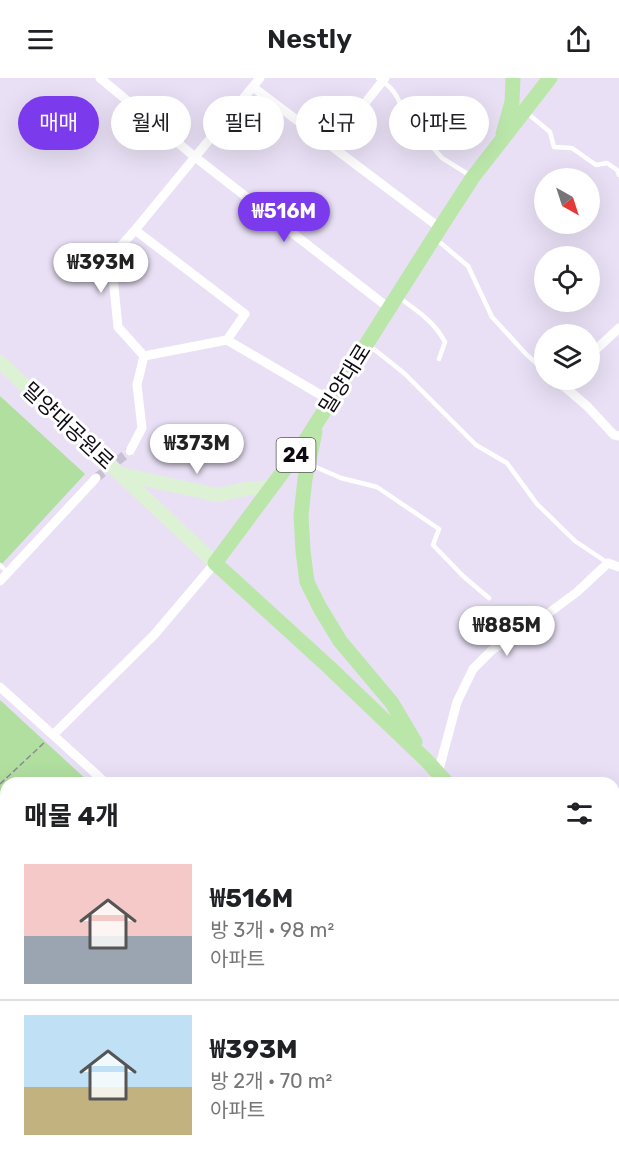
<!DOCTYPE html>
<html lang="ko">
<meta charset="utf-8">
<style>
body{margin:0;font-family:Rubik,"Noto Sans KR",sans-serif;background:#f2f2f2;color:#202124;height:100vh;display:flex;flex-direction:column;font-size:22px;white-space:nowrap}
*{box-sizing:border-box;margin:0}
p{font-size:20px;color:#757577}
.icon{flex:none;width:33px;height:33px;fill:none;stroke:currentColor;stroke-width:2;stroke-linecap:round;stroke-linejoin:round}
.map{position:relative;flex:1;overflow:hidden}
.side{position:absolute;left:0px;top:699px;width:620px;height:384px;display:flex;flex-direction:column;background:#fff;border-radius:18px 18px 0 0;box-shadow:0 6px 24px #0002}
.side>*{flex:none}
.hud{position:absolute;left:18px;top:18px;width:584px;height:54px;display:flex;gap:12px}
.needle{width:39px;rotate:141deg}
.tools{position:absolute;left:534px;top:90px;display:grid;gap:12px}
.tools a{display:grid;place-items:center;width:66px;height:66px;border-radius:50%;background:#fff;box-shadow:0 6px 24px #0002;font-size:30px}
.price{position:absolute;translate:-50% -51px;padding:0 14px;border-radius:21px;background:#fff;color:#222;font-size:20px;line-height:39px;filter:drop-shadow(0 2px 3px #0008)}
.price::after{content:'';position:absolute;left:50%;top:36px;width:18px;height:14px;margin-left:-9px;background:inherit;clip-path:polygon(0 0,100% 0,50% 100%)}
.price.current{background:#7c3aed;color:#fff}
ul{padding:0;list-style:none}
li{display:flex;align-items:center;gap:18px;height:150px;padding:0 24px}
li+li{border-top:2px solid #e0e0e0}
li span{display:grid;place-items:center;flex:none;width:168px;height:120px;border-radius:0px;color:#555}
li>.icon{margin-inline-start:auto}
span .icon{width:72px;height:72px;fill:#fffc;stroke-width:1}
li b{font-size:26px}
h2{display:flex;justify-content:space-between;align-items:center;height:72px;padding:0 24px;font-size:26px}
.tag{padding:0 21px;border-radius:27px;background:#fff;box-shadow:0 6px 24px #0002;font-size:21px;line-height:54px}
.tag.current{background:#7c3aed;color:#fff}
header{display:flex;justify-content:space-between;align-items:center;height:78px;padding:0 24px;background:#fff;font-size:27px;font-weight:600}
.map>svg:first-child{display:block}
.green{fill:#b1dfa0}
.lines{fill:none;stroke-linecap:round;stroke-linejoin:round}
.street-tunnel{stroke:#c8c0d3;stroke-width:9;stroke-dasharray:9 4.5;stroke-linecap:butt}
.path{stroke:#8e8897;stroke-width:1.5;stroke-dasharray:6 3;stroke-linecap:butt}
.lane{stroke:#fff;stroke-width:4.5}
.street{stroke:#fff;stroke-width:9}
.secondary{stroke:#ddf2d4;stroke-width:14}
.primary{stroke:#bbe6aa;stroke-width:15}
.labels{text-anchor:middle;stroke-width:6;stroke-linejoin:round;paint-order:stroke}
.shield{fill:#fff;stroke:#565458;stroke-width:1.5}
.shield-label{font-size:20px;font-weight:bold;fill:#0d0a11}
.street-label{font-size:21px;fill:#0d0a11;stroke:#fff}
</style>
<header><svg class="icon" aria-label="menu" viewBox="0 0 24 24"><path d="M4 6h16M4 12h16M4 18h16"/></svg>Nestly<svg class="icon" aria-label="share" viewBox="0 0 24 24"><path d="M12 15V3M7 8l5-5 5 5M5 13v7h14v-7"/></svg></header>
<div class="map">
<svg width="619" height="1083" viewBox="0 0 619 1083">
<rect width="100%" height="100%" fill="#e9e0f5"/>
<!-- green -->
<path class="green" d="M0 318 85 396 0 488Z
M0 622 90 705H6V826L0 830Z"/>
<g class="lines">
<!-- street-tunnel -->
<path class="street-tunnel" d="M96 400 130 373"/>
<!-- path -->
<path class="path" d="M0 706 46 663"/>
<!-- lane -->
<path class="lane" d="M378 0C391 8 400 19 402 34 404 47 402 51 409 62L429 65 442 80 471 98
M526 34 550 54 554 69 572 70 596 87 607 85 617 92 619 97
M437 162 468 188 492 239 526 276 544 292
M398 219C416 232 434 243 445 264L439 281
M370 268 405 296 476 367 507 385 537 426 575 463 608 485
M311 387 341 400 377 409 439 451 433 467 464 499 489 520
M0 487 8 495
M0 843 6 837"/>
<!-- street -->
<path class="street" d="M100 0 195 79 390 231
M253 9 440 150
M331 68 385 0
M135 152 111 179 118 249 144 278
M227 262 245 236 135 152 260 0
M590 277 619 250
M561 302 559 304 587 328 614 357 619 358
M130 373 142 350 137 307 144 278 227 262 331 323
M0 503 96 400
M0 609 106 705
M53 657 154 557 215 485
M438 695 457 624 473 591 492 572 530 549 577 514 608 485 619 489"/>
<!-- secondary -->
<path class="secondary" d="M0 284 215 485
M121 396 217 417 246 411 272 409"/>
<!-- primary -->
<path class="primary" d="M503 56 512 24 513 0
M315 354 305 401 301 437 303 473 307 504 320 530 340 563 392 625 415 664
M447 705 426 682 330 590 215 485 302 368 440 150 473 99 550 0
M614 888 619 894"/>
</g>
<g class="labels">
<!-- shield labels -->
<rect class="shield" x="276.5" y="360" width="39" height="34" rx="4.5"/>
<g class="shield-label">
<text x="296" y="384">24</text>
</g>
<!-- street labels -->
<g class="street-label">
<text transform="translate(345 301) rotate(-58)" y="7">밀양대로</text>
<text transform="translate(68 348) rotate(43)" y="7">밀양대공원로</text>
</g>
</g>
</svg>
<div class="tools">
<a><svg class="needle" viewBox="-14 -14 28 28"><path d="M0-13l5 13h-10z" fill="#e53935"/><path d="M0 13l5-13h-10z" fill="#757577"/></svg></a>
<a><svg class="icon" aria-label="locate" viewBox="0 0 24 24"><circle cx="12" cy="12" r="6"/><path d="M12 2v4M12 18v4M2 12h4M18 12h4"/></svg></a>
<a><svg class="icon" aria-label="layers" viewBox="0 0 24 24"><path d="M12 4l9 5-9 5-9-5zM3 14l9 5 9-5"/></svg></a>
</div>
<b class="price current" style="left:284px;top:165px">₩516M</b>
<b class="price" style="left:101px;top:216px">₩393M</b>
<b class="price" style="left:197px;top:397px">₩373M</b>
<b class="price" style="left:507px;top:579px">₩885M</b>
<div class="hud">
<a class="tag current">매매</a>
<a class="tag">월세</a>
<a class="tag">필터</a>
<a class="tag">신규</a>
<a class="tag">아파트</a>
</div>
<section class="side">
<h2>매물 4개<svg class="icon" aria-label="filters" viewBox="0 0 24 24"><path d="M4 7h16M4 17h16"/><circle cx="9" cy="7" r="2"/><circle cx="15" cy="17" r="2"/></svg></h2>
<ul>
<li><span style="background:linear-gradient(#f6c9c9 60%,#9aa5b1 0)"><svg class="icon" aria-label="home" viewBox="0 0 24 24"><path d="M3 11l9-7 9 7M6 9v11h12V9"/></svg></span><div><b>₩516M</b><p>방 3개 · 98 m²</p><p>아파트</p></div></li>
<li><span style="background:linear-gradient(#bfe0f5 60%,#c2b280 0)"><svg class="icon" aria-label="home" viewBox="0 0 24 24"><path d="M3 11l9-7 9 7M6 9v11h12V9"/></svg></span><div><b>₩393M</b><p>방 2개 · 70 m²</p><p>아파트</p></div></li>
</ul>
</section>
</div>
